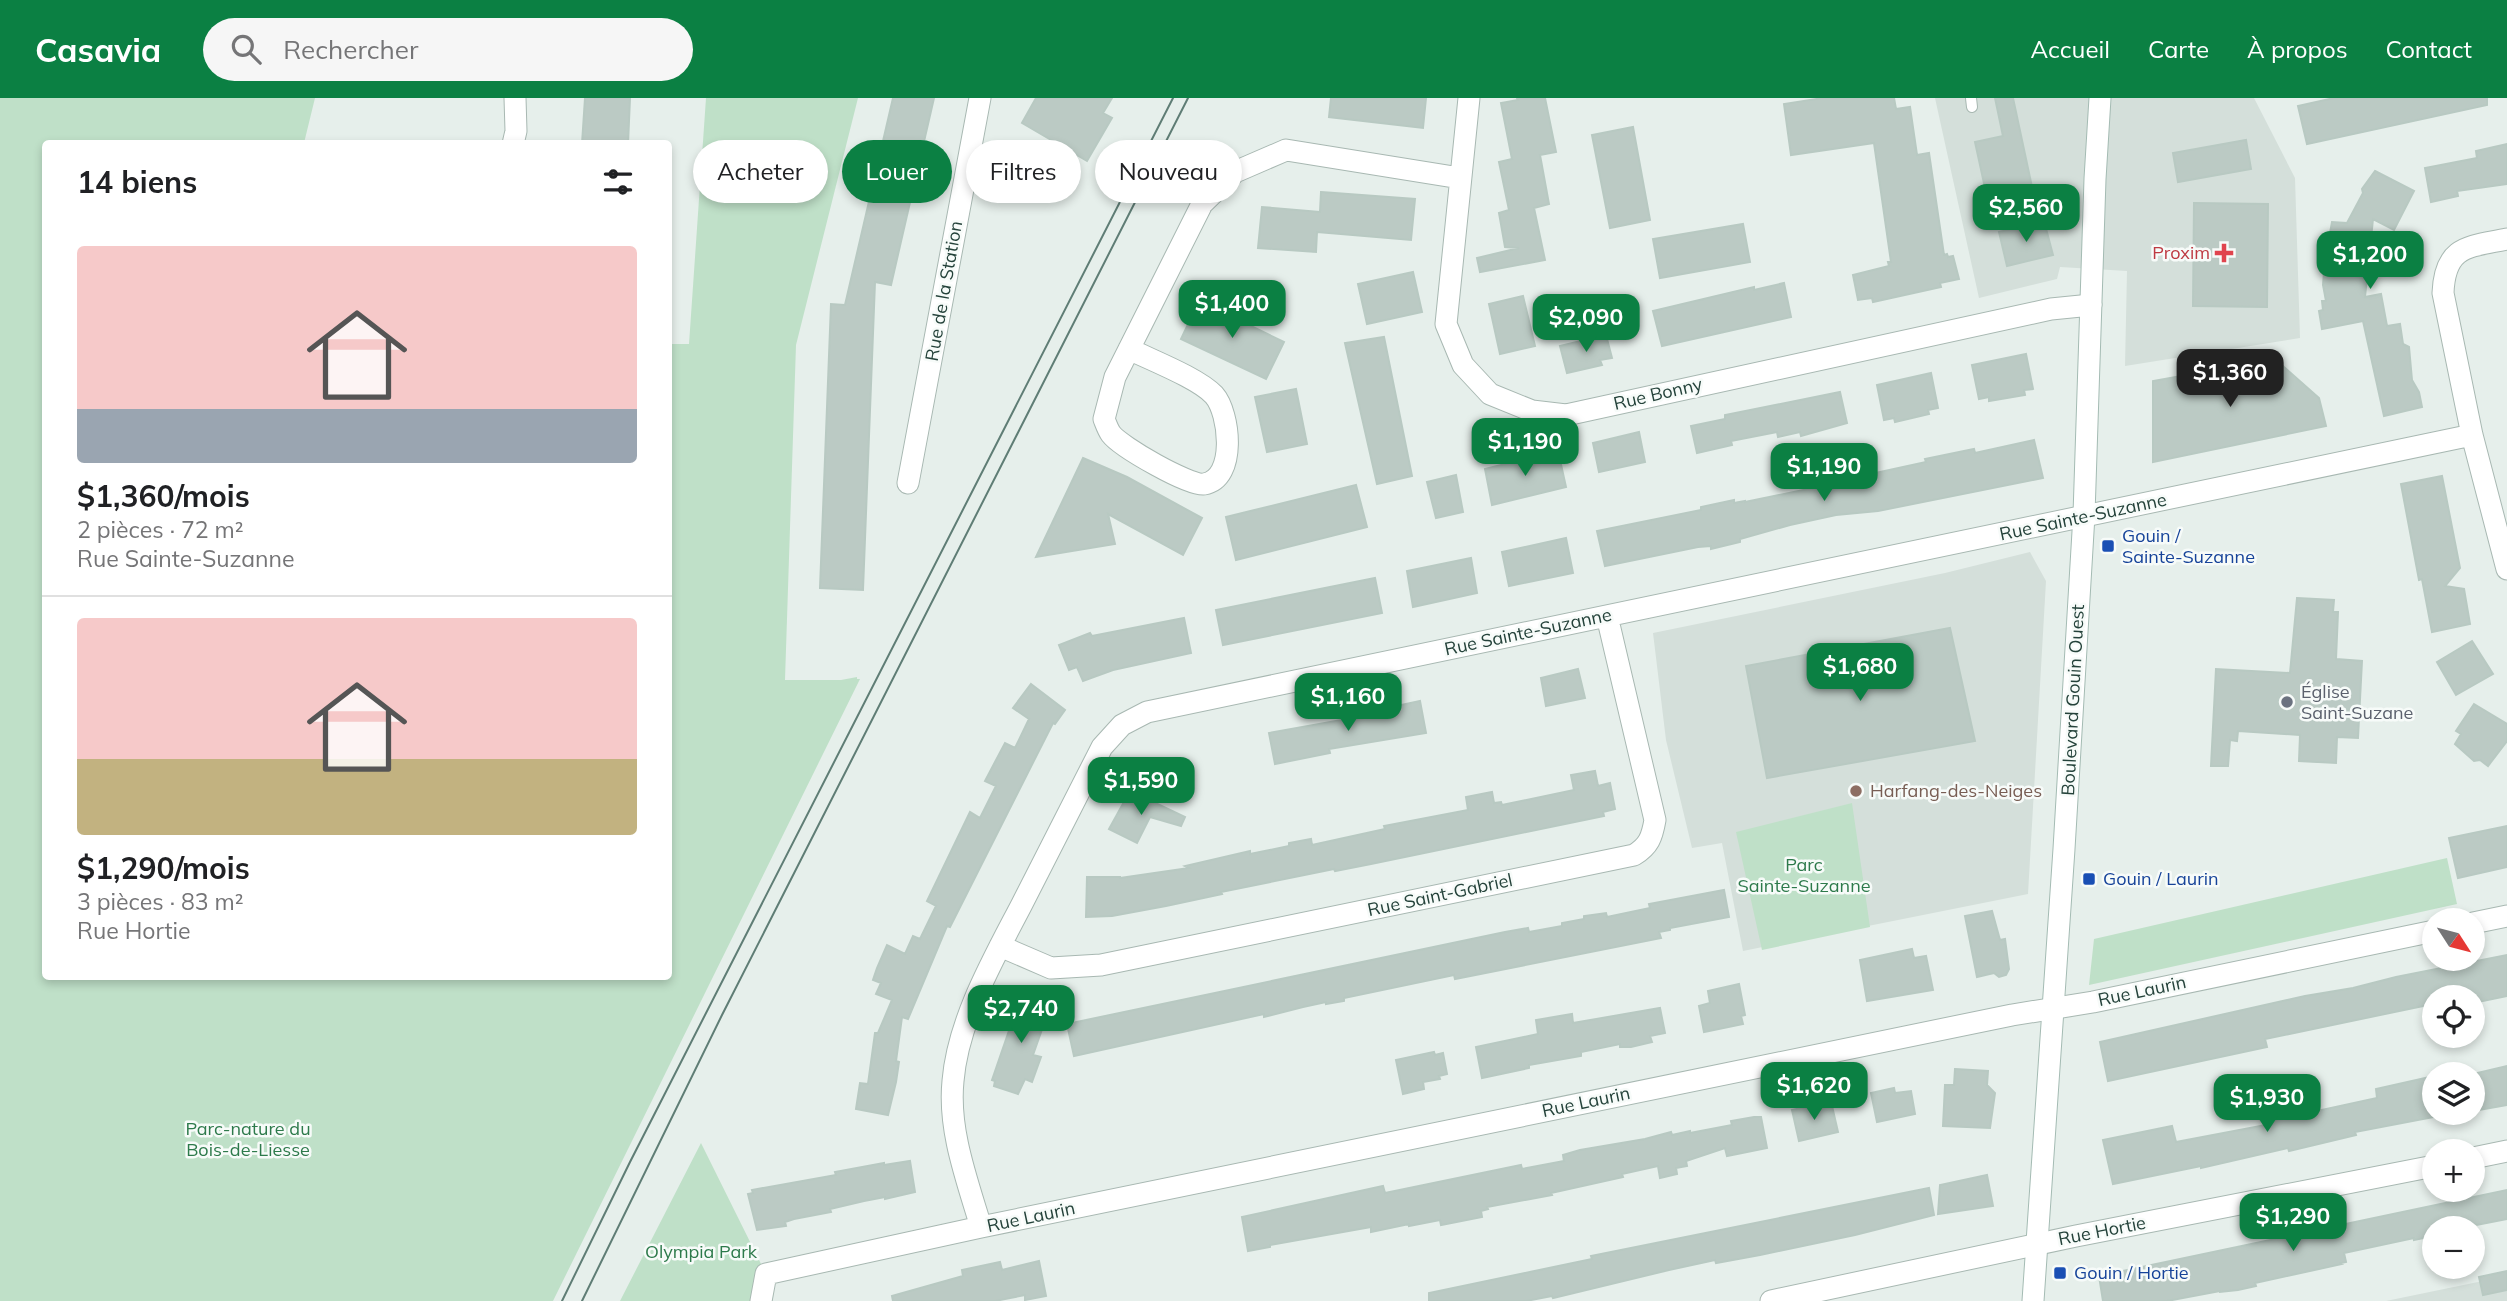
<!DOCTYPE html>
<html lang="fr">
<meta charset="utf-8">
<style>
body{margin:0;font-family:Mulish,sans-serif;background:#f6f6f6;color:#202124;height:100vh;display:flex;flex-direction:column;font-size:26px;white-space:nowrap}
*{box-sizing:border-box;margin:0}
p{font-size:23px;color:#757577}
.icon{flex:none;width:38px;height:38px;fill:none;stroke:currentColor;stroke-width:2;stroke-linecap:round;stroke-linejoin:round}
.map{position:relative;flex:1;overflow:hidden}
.sheet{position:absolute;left:42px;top:42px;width:630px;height:840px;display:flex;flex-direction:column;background:#fff;border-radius:7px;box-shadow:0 4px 10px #0003}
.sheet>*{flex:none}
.top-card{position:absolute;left:693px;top:42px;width:665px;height:63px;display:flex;gap:14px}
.needle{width:46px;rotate:126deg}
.tools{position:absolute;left:2422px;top:810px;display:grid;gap:14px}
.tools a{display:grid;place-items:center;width:63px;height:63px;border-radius:50%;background:#fff;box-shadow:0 4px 10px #0003;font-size:35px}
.price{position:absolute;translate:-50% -60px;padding:0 16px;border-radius:14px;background:#0b8043;color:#fff;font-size:23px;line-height:46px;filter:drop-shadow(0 2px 4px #0008)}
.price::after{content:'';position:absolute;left:50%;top:42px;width:21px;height:16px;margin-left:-10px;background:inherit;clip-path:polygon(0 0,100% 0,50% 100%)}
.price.selected{background:#222;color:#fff}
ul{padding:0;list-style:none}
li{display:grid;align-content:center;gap:14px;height:371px;padding:0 35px}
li+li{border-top:2px solid #e0e0e0}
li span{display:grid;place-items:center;height:217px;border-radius:7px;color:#555}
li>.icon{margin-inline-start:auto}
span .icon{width:126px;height:126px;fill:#fffc;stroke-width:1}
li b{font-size:30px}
h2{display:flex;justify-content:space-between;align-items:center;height:84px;padding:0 35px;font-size:30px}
.tag{padding:0 24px;border-radius:32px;background:#fff;box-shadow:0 4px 10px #0003;font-size:24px;line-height:63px}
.tag.selected{background:#0b8043;color:#fff}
header{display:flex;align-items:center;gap:42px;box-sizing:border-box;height:98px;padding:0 35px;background:#0b8043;color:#fff}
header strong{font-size:33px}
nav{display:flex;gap:38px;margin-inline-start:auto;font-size:24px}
.search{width:490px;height:63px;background:#f6f6f6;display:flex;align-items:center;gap:18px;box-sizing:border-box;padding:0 24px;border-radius:38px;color:#757577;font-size:26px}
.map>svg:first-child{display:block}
.built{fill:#d4dfda}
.green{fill:#bfe0c8}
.building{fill:#bbcac4;stroke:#b8c9c2;stroke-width:2}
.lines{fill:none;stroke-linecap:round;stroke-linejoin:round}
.service-casing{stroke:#a8b8b2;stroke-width:12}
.minor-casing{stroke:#a8b8b2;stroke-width:23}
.secondary-casing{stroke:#a4bbb3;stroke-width:23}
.service{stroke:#fff;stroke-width:10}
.minor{stroke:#fff;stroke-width:21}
.secondary{stroke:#fff;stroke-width:21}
.tram{stroke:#5f7d75;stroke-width:2}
.health-dot{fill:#e0444e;stroke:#f7fbf9;stroke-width:2.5}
.transit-dot{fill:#1a4fb4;stroke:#f7fbf9;stroke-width:2.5}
.worship-dot{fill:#6b7280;stroke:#f7fbf9;stroke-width:2.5}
.education-dot{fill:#8d6e63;stroke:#f7fbf9;stroke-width:2.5}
.labels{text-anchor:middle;stroke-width:5;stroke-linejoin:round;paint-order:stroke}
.health-label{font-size:18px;fill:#be3a42;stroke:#f7fbf9;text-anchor:end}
.street-label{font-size:18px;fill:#24423a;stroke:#f7fbf9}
.transit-label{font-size:18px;fill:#164399;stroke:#f7fbf9;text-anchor:start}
.worship-label{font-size:18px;fill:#5b616d;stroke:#f7fbf9;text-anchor:start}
.education-label{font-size:18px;fill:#785e54;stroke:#f7fbf9;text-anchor:start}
.park-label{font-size:18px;fill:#2d7a4b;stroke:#f7fbf9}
</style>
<header>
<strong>Casavia</strong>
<div class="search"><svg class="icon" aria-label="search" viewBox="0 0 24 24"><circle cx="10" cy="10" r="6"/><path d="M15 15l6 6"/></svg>Rechercher</div>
<nav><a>Accueil</a><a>Carte</a><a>À propos</a><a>Contact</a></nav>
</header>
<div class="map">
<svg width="2507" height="1203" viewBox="0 0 2507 1203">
<rect width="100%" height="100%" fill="#e6efeb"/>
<!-- built -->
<path class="built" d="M1935 0H2254L2295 80 2300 240 2125 268 2127 173 2060 169 2057 181 1979 200Z
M2030 454 2046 483 2028 796 1743 853 1722 745 1692 750 1666 642 1653 535 1945 475Z
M2507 1178V1203H2386Z"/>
<!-- green -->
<path class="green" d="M0 0H315L304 45 46 46V878H668V246H689L706 0H858L796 247 785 582H841L857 579V581H860L553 1203H0Z
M1852 705 1870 829 1762 852 1736 734Z
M2447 760 2457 806 2089 887 2094 841Z
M701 1045 766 1176 761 1203H620Z"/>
<!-- building -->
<path class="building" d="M585 0H630L628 46H582Z
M893 0H934L891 187 875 184 863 492 820 490 831 206 845 207Z
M1036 0H1112L1103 15 1112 20 1087 63 1022 25Z
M1331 0H1426L1423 30 1329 19Z
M1517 0H1545L1556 54 1540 57 1549 106 1534 110 1545 162 1480 174 1477 160 1519 150 1505 149 1499 115 1509 112 1499 64 1512 61 1501 5 1518 2Z
M1823 0H1894L1896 11 1910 9 1917 57 1929 55 1944 157 1947 156 1948 159 1953 158 1959 181 1940 185 1941 189 1873 204 1872 200 1858 202 1853 177 1889 168 1888 164H1891L1874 45 1791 57 1784 6Z
M1995 0H2013L2032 89 1987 99 1975 44 2003 38Z
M2334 0H2487V7L2307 46 2298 8Z
M1633 29 1650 122 1610 130 1592 37Z
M2246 42 2251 71 2178 84 2173 55Z
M2507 46V86L2457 93 2458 98 2431 104 2425 70 2477 60 2476 53Z
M2375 73 2414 93 2394 132 2373 121 2365 199 2381 196 2387 228 2400 226 2403 246 2409 249 2412 282 2419 294 2422 309 2384 318 2363 223 2322 231 2319 213 2323 212 2322 203H2326L2323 187 2327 135H2330L2332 124 2347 125 2363 95 2362 91Z
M1321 94 1415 101 1411 142 1317 134 1316 154 1258 150 1262 109 1320 114Z
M2194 105 2268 106 2267 209 2193 208Z
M2044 123 2053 157 2007 168 1999 134Z
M1743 126 1750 164 1660 180 1653 141Z
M1413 174 1422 214 1367 226 1358 186Z
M1784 185 1791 219 1662 248 1653 213 1754 189V192Z
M1523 198 1535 248 1500 256 1489 206Z
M1199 203 1284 244 1266 281 1181 241Z
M1606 237 1612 260 1600 262 1602 267 1567 275 1560 248Z
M1384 239 1412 378 1377 386 1345 245Z
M2026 256 2033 291 2024 292 2025 297 1989 303V299L1979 301 1972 267Z
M2275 261 2319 300 2326 328 2153 364V283Z
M1931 275 1938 310 1928 312 1929 316 1895 324 1894 320 1884 322 1877 287Z
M1296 291 1307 346 1267 354 1255 299Z
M1840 294 1847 325 1801 338 1800 334 1778 339 1777 334 1731 343 1732 347 1697 355 1691 328 1725 321V317Z
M1639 334 1645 364 1599 374 1593 345Z
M2034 342 2043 380 1878 413 1836 417 1790 427 1740 441V444L1711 451V448L1698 449 1605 468 1597 433 1701 412V409L1734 402V405L1745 403V404L1866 379V377L1926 364 1925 361 1974 351 1975 355Z
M1558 353 1566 389 1492 407 1485 371Z
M1083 360 1127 379 1202 420 1183 457 1108 416 1115 446 1036 459Z
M1456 377 1463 414 1436 420 1427 384Z
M2442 378 2460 470 2445 488 2464 491 2470 526 2432 534 2422 481 2419 482 2401 386Z
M1356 387 1367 429 1236 462 1226 419Z
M1566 440 1573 475 1509 488 1502 454Z
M1471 460 1477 495 1413 509 1407 473Z
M1375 480 1382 515 1223 547 1216 512Z
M2297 500 2334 502 2333 514H2338L2336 561 2362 563 2358 640 2337 639 2336 665 2299 663 2300 637 2238 633 2237 643 2230 642 2228 668H2211L2216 571 2290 575Z
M1184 520 1191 555 1113 572 1083 583 1077 569 1069 572 1059 547 1090 535 1092 538Z
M1950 530 1975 643 1767 680 1746 568Z
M2472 543 2493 576 2456 597 2437 564Z
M1578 571 1585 600 1546 608 1541 580Z
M1031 586 1065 612 1055 626 1053 625 950 829 947 828 908 921 902 919 896 963 899 964 896 984 888 1017 856 1011 860 985 868 986 875 935H878L892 902 876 896 881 885 873 882 877 870 887 847 905 856 913 838 920 841 936 808 927 803 970 714 980 720 996 688 985 683 1005 645 1015 650 1029 621 1013 610Z
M1420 603 1426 635 1329 651 1330 655 1275 666 1269 635 1364 618V615Z
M2474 606 2507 626V643L2488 668 2480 662 2474 663 2455 646 2461 636 2456 633Z
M1595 673 1598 688 1610 685 1615 711 1603 714 1604 718 1371 766 1335 773 1334 771 1221 794 1222 796 1166 808 1112 818 1086 819 1087 779H1120V780L1189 770 1185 768 1250 753V756L1289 748V745L1311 741 1312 747 1385 731 1384 728 1468 712 1466 699 1492 694 1494 705 1501 704 1502 707 1574 692 1571 677Z
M1130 693 1185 719 1181 728 1150 719 1137 745 1109 731Z
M2507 728V769L2458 780 2449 740Z
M1724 792 1729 819 1670 830V832L1659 834 1661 840 1455 881 1454 877 1344 900V903L1326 906V904L1303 909 1264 919V916L1074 958 1067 926 1505 834 1528 830 1529 834 1562 828V825L1584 821V818L1606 815 1607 819 1650 810 1649 806Z
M1992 813 2000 842 2005 841 2009 871 2006 877 1999 879 1994 875 1977 879 1965 818Z
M1912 851 1914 860 1926 858 1933 892 1867 903 1860 862Z
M2507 857V898L2473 905V900H2431L2433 906 2265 941 2267 949 2108 983 2100 944 2305 898 2353 890 2396 879Z
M1739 886 1745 917 1741 918 1743 926 1704 934 1699 908 1710 905 1708 893Z
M1023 892 1043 899 1038 914 1047 917 1033 957 1041 959 1032 984 1025 981 1018 996 994 988 995 983 992 982Z
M1660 910 1665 935 1650 938 1652 944 1631 949H1620V946L1581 954V958L1529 967V970L1482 980 1476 949 1538 936 1536 922 1572 916 1573 925Z
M1434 954 1435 957 1443 955 1447 976 1439 978 1440 981 1423 984 1424 991 1403 996 1396 962Z
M2507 968V1007L2473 1013V976Z
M1955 971 1988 973 1987 987 1995 995 1990 1030 1943 1028 1945 987H1954Z
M2434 978V1019L2355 1034 2356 1037 2289 1053 2288 1050 2201 1070V1068L2113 1086 2103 1042 2172 1028 2176 1044 2271 1026V1023L2377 1000 2376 991Z
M1894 990 1895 995 1911 993 1915 1016 1877 1024 1871 995Z
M1815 1007 1816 1011 1832 1008 1838 1034 1799 1043 1792 1012Z
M1754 1019H1761L1767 1050 1727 1058 1725 1050 1686 1063 1687 1068 1676 1070 1677 1076 1660 1080 1658 1068 1622 1076 1623 1079 1551 1095 1552 1097 1487 1109 1488 1111 1481 1113 1482 1119 1441 1127 1440 1122 1409 1128V1126L1371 1134V1129L1270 1147V1149L1248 1153 1242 1119 1383 1088 1385 1095 1521 1067 1522 1071 1564 1063 1563 1057 1580 1052 1645 1041 1671 1034 1672 1037 1690 1033V1035L1732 1027 1731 1023Z
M910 1063 915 1094 885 1101V1099L864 1103 830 1111 831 1114 794 1121 785 1124 786 1128 757 1132 748 1096 753 1095 752 1092 836 1077 835 1074 884 1065V1067Z
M1987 1077 1993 1108 1938 1116 1940 1087Z
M1929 1090 1934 1117 1855 1137 1760 1157 1716 1165 1715 1162 1669 1172 1553 1200 1552 1198 1526 1203H1429V1195L1592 1161 1591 1158Z
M2507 1092V1121L2461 1130H2431L2433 1138 2414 1142V1140L2344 1155 2346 1164 2341 1165 2342 1166 2255 1185 2256 1188 2238 1192 2220 1194V1193L2167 1203H2103L2099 1178Z
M1039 1163 1046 1198 1025 1202V1197L995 1203H893L892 1198 963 1178 962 1172 1000 1164 1002 1172Z
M2507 1173V1192L2483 1197 2479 1179Z"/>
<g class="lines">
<!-- service casing -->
<g class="service-casing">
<path id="service" d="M1971 0 1972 9"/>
</g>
<!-- minor casing -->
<g class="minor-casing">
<path id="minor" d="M1469 0 1446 226 1463 267 1490 296 1532 313 1566 317 2051 211 2091 207
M513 46 516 33 515 0
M2507 141C2469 149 2445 147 2443 195L2472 337 2507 471
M1129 251C1151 262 1198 280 1214 297 1230 315 1237 381 1204 386 1189 388 1121 349 1111 336 1108 332 1106 326 1104 321L1115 279 1202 106 1235 74 1286 52 1460 80
M908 385 980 0
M2473 825 2507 818
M1000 848 1051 870 1101 867 1634 757C1649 748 1652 739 1655 722L1607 518
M2473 1060 2507 1053
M981 1129C967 1082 948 1032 953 983 958 922 994 860 1022 806 1049 754 1075 701 1102 649L1122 627 1147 614 2472 337
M761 1203 766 1176 981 1129 2012 917 2093 904 2434 833
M1771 1203 2076 1138 2434 1068"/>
</g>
<!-- secondary casing -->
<g class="secondary-casing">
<path id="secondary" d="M2033 1203 2064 751 2084 417 2095 81 2100 0"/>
</g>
<!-- service -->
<use href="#service" class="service"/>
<!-- minor -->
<use href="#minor" class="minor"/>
<!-- secondary -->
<use href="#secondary" class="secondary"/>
<!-- tram -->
<path class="tram" d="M562 1203 630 1064 1173 0
M582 1203 722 917 1188 0"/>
</g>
<!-- markers -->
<path class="health-dot" d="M2220.5 144.5h7v7h7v7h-7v7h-7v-7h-7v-7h7z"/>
<g class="transit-dot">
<rect x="2101" y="441" width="14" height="14" rx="3.5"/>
<rect x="2082" y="774" width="14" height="14" rx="3.5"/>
<rect x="2053" y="1168" width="14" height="14" rx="3.5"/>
</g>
<circle class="worship-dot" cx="2287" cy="604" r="7"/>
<circle class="education-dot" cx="1856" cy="693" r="7"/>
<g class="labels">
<!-- health labels -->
<g class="health-label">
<text x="2210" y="161">Proxim</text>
</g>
<!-- street labels -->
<g class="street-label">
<text transform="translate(944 193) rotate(-80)" y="6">Rue de la Station</text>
<text transform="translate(1658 296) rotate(-13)" y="6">Rue Bonny</text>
<text transform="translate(2083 419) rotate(-12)" y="6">Rue Sainte-Suzanne</text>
<text transform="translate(1528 534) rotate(-12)" y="6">Rue Sainte-Suzanne</text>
<text transform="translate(2073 602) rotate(-87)" y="6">Boulevard Gouin Ouest</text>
<text transform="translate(1440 797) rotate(-12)" y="6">Rue Saint-Gabriel</text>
<text transform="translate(2142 893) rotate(-12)" y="6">Rue Laurin</text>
<text transform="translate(1586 1004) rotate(-12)" y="6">Rue Laurin</text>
<text transform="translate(1031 1119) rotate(-12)" y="6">Rue Laurin</text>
<text transform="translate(2102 1133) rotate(-11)" y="6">Rue Hortie</text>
</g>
<!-- transit labels -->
<g class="transit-label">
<text x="2122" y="444">Gouin /<tspan x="2122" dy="21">Sainte-Suzanne</tspan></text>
<text x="2103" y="787">Gouin / Laurin</text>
<text x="2074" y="1181">Gouin / Hortie</text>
</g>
<!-- worship labels -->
<g class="worship-label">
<text x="2301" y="600">Église<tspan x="2301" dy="21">Saint-Suzane</tspan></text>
</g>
<!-- education labels -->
<g class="education-label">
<text x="1870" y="699">Harfang-des-Neiges</text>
</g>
<!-- park labels -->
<g class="park-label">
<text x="1804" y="773">Parc<tspan x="1804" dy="21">Sainte-Suzanne</tspan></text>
<text x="248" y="1037">Parc-nature du<tspan x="248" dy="21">Bois-de-Liesse</tspan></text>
<text x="701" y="1160">Olympia Park</text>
</g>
</g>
</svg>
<div class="tools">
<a><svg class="needle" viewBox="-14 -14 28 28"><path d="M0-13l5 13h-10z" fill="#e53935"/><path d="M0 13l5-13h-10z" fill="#757577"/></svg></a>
<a><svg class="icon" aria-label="locate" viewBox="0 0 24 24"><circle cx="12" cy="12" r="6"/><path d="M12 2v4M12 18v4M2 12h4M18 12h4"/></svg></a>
<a><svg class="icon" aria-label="layers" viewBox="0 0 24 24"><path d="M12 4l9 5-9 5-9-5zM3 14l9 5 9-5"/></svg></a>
<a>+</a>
<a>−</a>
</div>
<b class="price" style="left:2026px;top:146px">$2,560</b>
<b class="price" style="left:2370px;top:193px">$1,200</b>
<b class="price" style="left:1232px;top:242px">$1,400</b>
<b class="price" style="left:1586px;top:256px">$2,090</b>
<b class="price selected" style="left:2230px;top:311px">$1,360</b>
<b class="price" style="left:1525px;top:380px">$1,190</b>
<b class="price" style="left:1824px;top:405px">$1,190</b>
<b class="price" style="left:1860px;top:605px">$1,680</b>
<b class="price" style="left:1348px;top:635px">$1,160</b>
<b class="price" style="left:1141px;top:719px">$1,590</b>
<b class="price" style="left:1021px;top:947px">$2,740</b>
<b class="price" style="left:1814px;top:1024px">$1,620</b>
<b class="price" style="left:2267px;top:1036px">$1,930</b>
<b class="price" style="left:2293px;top:1155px">$1,290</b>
<div class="top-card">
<a class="tag">Acheter</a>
<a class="tag selected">Louer</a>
<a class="tag">Filtres</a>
<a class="tag">Nouveau</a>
</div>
<section class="sheet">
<h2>14 biens<svg class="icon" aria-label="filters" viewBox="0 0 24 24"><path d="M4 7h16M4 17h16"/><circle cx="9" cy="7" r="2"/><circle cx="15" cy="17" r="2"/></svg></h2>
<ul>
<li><span style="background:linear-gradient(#f6c9c9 75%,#9aa5b1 0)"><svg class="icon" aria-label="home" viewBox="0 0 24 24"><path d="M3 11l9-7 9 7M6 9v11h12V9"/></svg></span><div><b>$1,360/mois</b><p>2 pièces · 72 m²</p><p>Rue Sainte-Suzanne</p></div></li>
<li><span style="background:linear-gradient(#f6c9c9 65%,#c2b280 0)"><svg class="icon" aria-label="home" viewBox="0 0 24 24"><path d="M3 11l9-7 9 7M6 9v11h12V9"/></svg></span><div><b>$1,290/mois</b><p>3 pièces · 83 m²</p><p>Rue Hortie</p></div></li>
</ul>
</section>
</div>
